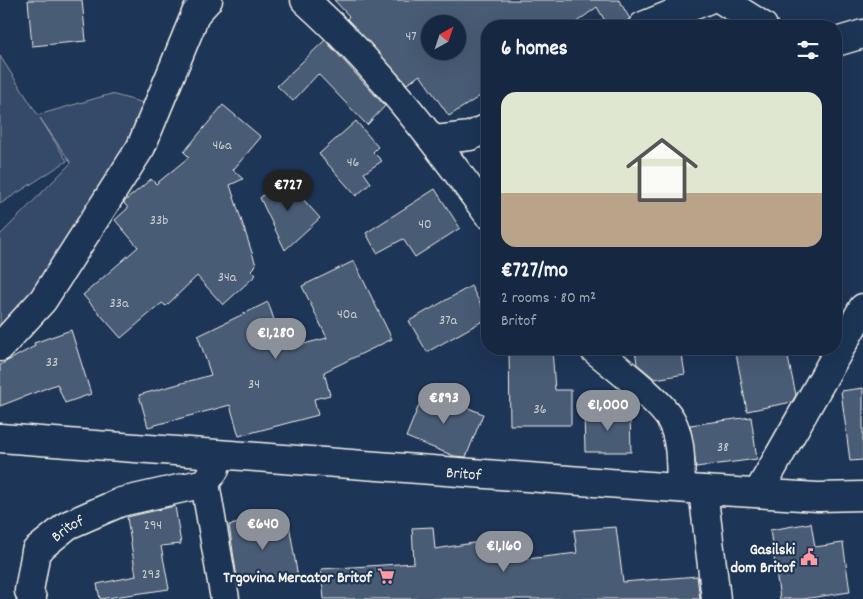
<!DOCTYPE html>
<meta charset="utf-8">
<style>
body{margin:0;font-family:Dekko,sans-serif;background:#1f3048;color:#f1f3f6;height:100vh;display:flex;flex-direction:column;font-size:19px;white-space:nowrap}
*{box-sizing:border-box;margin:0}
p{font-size:16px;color:#9ea6b1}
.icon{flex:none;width:28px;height:28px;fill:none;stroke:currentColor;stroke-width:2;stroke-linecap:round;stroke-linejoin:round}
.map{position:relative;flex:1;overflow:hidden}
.sheet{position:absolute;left:481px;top:20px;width:361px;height:335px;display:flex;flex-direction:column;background:#162841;border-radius:20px;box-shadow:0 5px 20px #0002,0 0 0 1px #35445a}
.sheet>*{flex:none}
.needle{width:32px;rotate:40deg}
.fabs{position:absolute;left:421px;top:15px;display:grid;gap:10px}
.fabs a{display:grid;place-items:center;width:45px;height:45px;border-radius:50%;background:#162841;box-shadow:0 5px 20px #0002,0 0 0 1px #35445a;font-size:25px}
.price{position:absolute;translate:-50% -42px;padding:0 11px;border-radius:18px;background:#8c9099;color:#fff;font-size:16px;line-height:32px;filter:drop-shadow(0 1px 2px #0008)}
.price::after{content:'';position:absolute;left:50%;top:30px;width:15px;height:11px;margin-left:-8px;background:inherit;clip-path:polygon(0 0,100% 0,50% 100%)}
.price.current{background:#222;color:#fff}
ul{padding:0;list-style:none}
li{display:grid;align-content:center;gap:10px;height:265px;padding:0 20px}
li span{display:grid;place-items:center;height:155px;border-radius:15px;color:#555}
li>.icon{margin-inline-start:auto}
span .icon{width:90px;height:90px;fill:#fffc;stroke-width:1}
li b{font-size:21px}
h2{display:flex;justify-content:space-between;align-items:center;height:60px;padding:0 20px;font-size:21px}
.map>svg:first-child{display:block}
.green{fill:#354a67;stroke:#949ea8}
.building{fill:#485b74;stroke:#f4f1e8;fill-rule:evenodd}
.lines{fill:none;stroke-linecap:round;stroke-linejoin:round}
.minor-casing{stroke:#f4f1e8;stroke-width:31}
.tertiary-casing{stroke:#f4f1e8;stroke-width:31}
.minor{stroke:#1d3557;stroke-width:28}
.tertiary{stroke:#1d3557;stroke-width:28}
.labels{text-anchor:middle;stroke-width:4.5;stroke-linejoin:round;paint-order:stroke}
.number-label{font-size:14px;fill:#c9cccb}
.street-label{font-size:16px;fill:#f4f1e8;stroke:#1d3557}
.poi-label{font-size:16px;font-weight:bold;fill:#f4f1e8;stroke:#1d3557;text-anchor:end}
</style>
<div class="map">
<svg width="863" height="599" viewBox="0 0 863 599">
<rect width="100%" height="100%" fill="#1d3557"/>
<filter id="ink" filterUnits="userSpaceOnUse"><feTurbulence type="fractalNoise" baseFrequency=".02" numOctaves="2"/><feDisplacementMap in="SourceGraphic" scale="10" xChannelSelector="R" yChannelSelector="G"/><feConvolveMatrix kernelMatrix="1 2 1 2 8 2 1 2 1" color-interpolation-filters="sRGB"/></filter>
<g filter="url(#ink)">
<!-- green -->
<path class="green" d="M0 56 38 115 111 94 148 104 131 143 23 309 0 332V235L71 163 40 118 67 161 0 204Z"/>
<!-- building -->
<path class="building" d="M28 0H82L86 41 32 46Z
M334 0H619L630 19 619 26H608L597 7 571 26H488V91L449 116 420 75 407 84 347 19 349 16ZM430 24H458V51H430Z
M325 40 385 106 367 125 318 74 293 101 277 86Z
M223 105 261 137 233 170 243 179 230 185 256 265 251 270 256 275 223 305 197 276 166 306 162 303 121 338 83 295 138 247 115 220 128 208 124 203 125 201 151 179 156 184 189 157 184 152Z
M356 121 378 147 373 152 382 161 364 173 371 183 356 196 319 154Z
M283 177 320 218 285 250 260 198Z
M435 189 460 228 415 257 403 239 377 253 366 233Z
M354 261 392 339 324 372 330 395 314 399 318 415 239 436 230 405 148 427 139 395 211 375 198 336 268 302 284 349 327 338 302 286Z
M471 286 488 318 427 352 409 321Z
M71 330 91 394 65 403 57 384 0 406V365L35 346 34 343Z
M509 349H552L555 390H571V425H510Z
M635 349H681L685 374 655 379 637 364Z
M760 349H786L796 395 792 402 747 411 736 353Z
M863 388V460L850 461 841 391Z
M425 390 483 414 466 457 454 456 406 437Z
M584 412H630L631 452H585Z
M751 417 757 459 696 467 690 425Z
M175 506 181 544 161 546 169 589 100 599 97 584 136 576 127 517Z
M264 519 265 527 289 524 298 578 264 583 262 574 237 578 229 525Z
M811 523 815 547 843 543 850 592 803 599H780L770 530Z
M433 527 435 549 524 535 527 559 577 553 574 530 616 527 623 582 697 576 700 599H324L321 569 414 563 412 528Z"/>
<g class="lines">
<!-- minor casing -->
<g class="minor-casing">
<g id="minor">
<path d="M305 0C375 63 433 138 488 214"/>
<path d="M722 0 763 26"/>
<path d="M643 26 707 0"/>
<path d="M836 42 863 34"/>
<path d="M435 140 470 136 488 128"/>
<path d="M0 347 43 300 141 147 196 13 208 0"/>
<path d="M594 349C613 365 660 400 671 420 682 440 680 466 681 488"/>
<path d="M215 469 205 483 225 599"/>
<path d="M703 490 716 599"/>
<path d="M758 493 863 308"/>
<path id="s1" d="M32 599 29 591 36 551 68 525 121 502 205 483"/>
</g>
</g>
<!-- tertiary casing -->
<g class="tertiary-casing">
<g id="tertiary">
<path id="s2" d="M0 438 703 490 818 497 863 496"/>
</g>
</g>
<!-- minor -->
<use href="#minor" class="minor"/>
<!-- tertiary -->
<use href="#tertiary" class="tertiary"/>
</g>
</g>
<!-- icons -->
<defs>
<g id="civic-bare" transform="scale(1.35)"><path d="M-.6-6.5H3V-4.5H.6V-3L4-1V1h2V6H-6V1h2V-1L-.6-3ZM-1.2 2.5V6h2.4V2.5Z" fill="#ff9aa2" stroke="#1d3557" stroke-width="2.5" paint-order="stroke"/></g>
<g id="supermarket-bare" transform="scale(1.35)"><path d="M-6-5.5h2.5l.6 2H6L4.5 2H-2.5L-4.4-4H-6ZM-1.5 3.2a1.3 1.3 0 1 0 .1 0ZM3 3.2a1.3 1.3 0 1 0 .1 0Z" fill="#ff9aa2" stroke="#1d3557" stroke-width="2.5" paint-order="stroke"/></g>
</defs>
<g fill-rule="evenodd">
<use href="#civic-bare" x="809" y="557"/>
<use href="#supermarket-bare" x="386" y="576"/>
</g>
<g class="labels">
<!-- number labels -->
<g class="number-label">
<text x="411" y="40">47</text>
<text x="222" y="149">46a</text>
<text x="353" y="166">46</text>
<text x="159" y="224">33b</text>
<text x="425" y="228">40</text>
<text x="227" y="281">34a</text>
<text x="119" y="307">33a</text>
<text x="347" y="318">40a</text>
<text x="448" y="324">37a</text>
<text x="52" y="366">33</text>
<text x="254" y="388">34</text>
<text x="540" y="413">36</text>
<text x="723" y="451">38</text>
<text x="153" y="529">294</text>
<text x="151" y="578">293</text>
</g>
<!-- street labels -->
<g class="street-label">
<text dy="6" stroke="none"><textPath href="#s2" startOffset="465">Britof</textPath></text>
<text dy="6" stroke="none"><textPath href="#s1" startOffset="88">Britof</textPath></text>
</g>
<!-- poi labels -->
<g class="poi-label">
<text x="795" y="554">Gasilski<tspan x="795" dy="18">dom Britof</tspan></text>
<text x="372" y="582">Trgovina Mercator Britof</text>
</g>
</g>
</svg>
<div class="fabs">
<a><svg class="needle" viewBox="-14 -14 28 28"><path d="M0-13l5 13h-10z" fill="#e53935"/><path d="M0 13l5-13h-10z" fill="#9ea6b1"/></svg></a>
</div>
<b class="price current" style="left:288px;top:212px">€727</b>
<b class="price" style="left:276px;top:360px">€1,280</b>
<b class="price" style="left:444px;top:425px">€893</b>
<b class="price" style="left:608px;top:432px">€1,000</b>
<b class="price" style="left:263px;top:551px">€640</b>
<b class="price" style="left:504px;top:573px">€1,160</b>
<section class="sheet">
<h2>6 homes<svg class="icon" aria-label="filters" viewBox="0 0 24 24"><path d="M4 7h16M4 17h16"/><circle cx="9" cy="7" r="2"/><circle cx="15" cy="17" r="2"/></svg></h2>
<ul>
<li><span style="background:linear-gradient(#dfe7d0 65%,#b9a48a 0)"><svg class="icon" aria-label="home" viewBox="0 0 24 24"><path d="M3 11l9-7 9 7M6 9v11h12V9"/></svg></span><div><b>€727/mo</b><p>2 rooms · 80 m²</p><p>Britof</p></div></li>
</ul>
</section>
</div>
